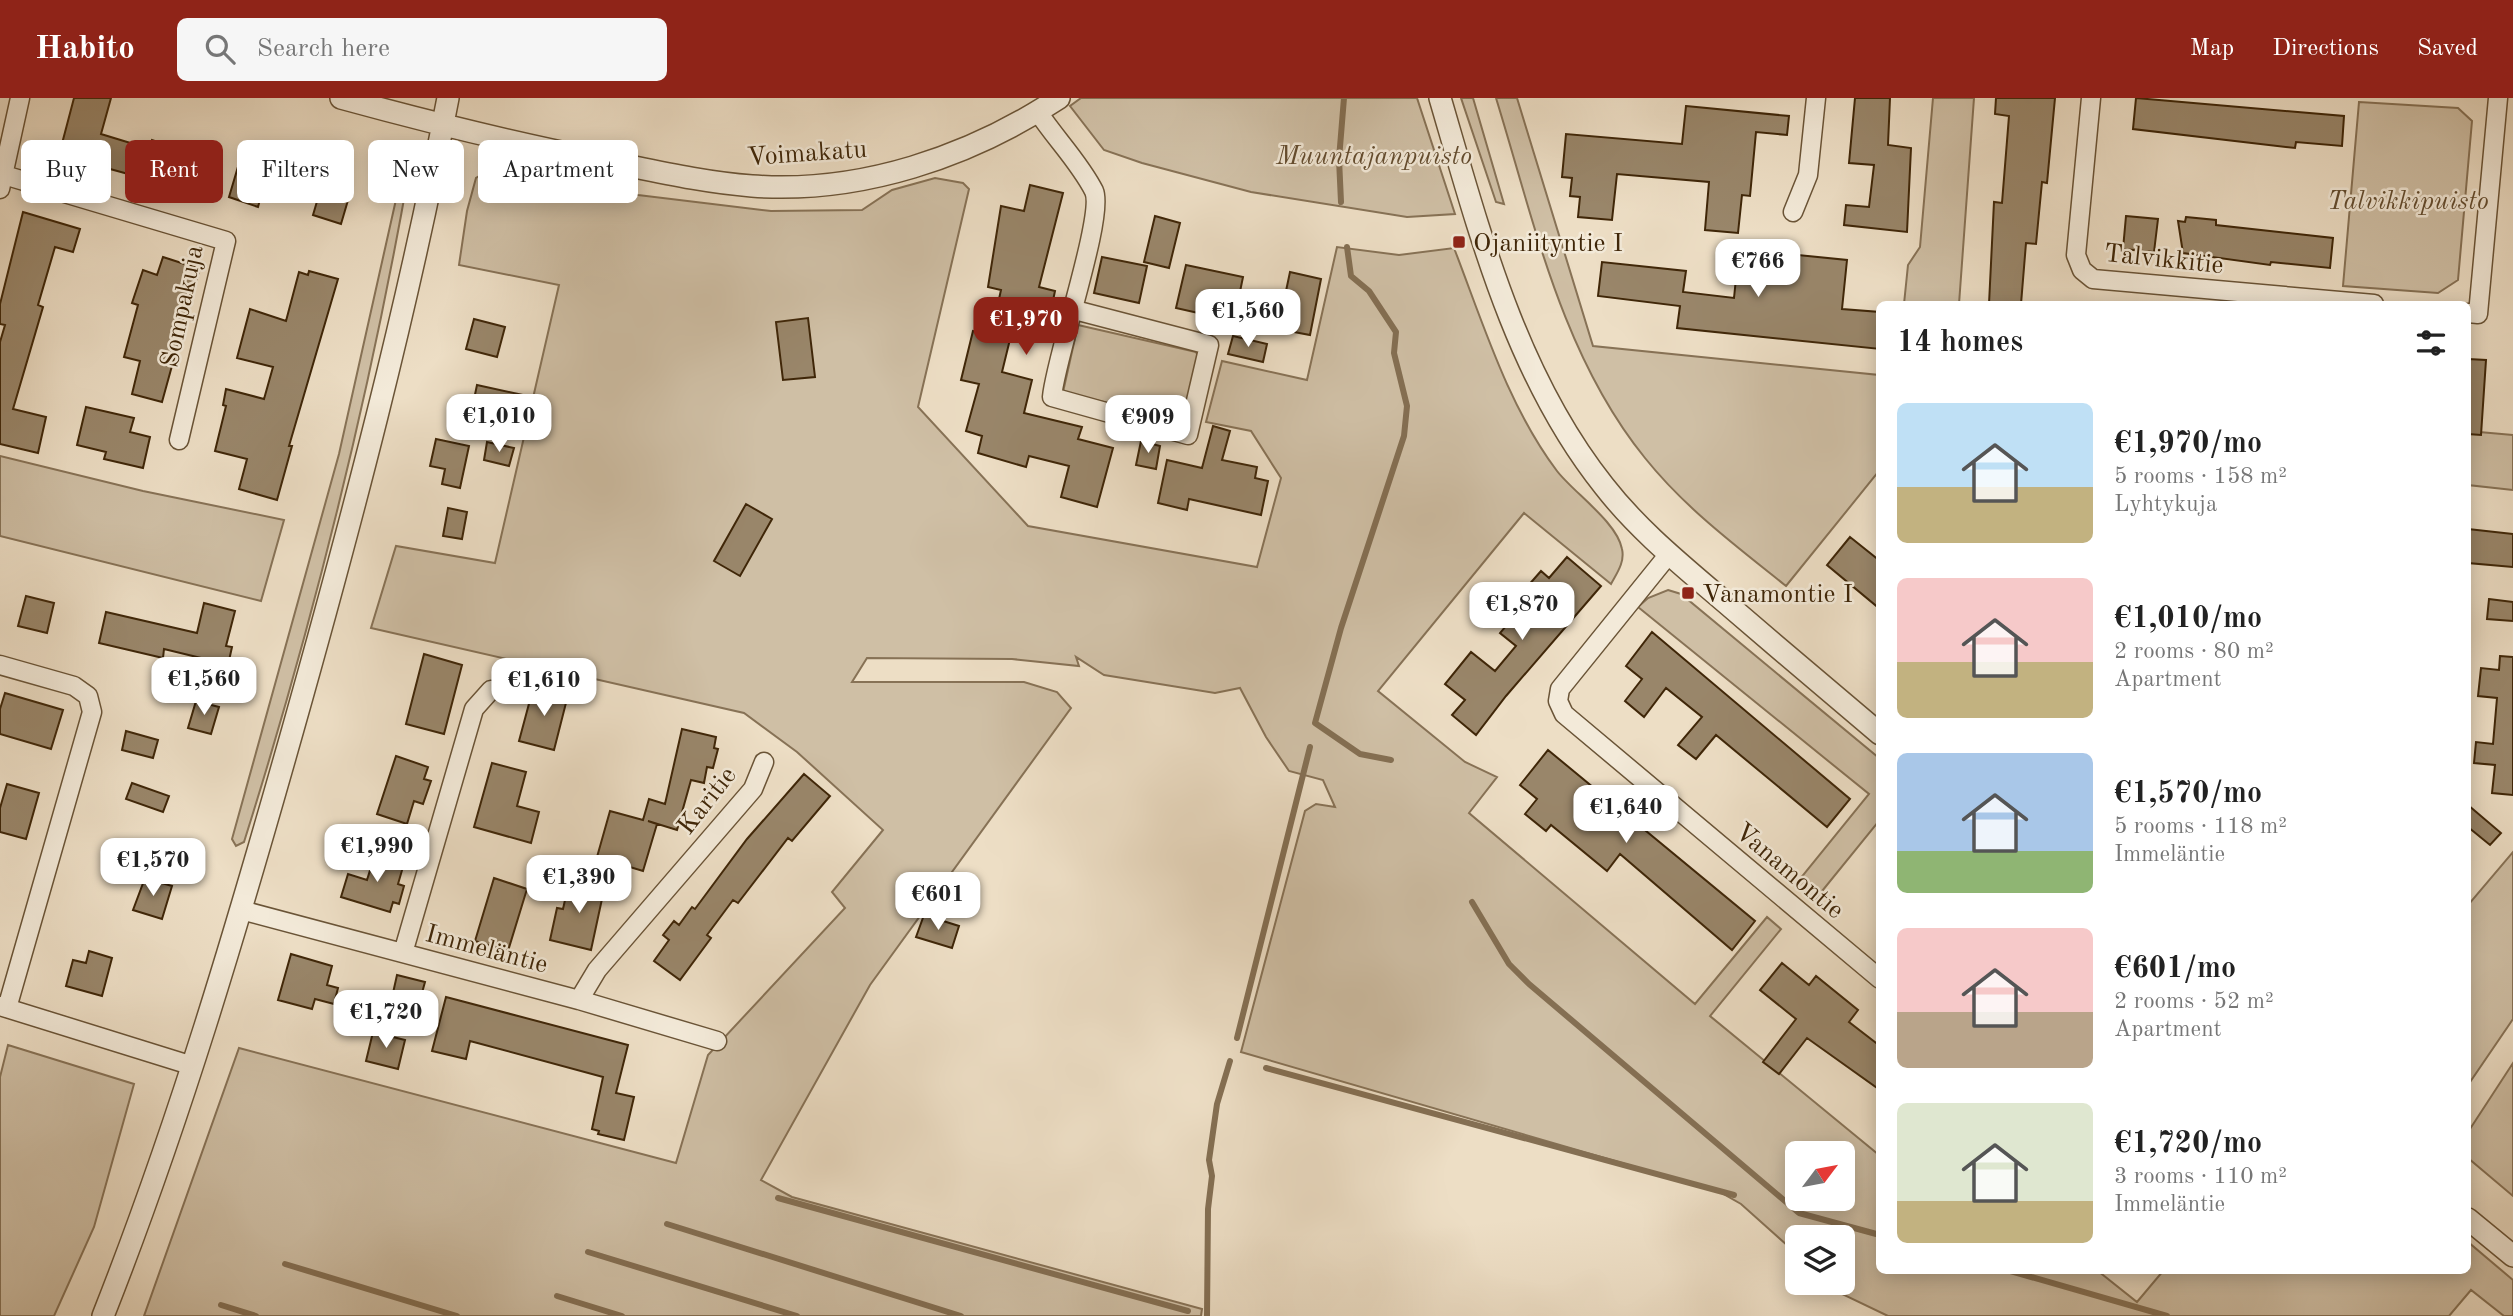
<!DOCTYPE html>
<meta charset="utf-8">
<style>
body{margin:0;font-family:"Old Standard TT",serif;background:#f6f6f6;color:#222;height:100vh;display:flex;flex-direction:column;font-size:26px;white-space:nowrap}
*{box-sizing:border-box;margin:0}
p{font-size:23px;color:#767676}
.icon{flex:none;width:38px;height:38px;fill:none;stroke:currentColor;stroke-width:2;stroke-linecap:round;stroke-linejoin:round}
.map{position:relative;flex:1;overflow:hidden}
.sheet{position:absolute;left:1876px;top:203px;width:595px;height:973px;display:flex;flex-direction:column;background:#fff;border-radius:10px;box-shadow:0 4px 18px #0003}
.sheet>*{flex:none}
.top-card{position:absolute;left:21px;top:42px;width:665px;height:63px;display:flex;gap:14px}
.needle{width:46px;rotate:58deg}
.controls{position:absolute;left:1785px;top:1043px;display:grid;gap:14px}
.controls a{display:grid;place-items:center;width:70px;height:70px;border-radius:10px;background:#fff;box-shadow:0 4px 18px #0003;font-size:35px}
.price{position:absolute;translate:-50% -60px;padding:0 16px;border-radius:14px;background:#fff;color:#222;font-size:23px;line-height:46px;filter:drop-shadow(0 2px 4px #0008)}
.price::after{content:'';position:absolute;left:50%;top:42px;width:21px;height:16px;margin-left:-10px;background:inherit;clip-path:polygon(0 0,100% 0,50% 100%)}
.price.active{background:#8f2418;color:#fff}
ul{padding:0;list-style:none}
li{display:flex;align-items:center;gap:21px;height:175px;padding:0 21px}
li span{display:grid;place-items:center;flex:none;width:196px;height:140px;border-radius:10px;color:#555}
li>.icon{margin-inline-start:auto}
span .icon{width:84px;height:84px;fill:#fffc;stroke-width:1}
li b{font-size:30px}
h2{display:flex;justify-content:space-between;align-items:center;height:84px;padding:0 21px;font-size:30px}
.tag{padding:0 24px;border-radius:10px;background:#fff;box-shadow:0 4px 18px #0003;font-size:24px;line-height:63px}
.tag.active{background:#8f2418;color:#fff}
header{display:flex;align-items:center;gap:42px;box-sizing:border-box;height:98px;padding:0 35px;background:#8f2418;color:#fff}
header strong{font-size:33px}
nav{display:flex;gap:38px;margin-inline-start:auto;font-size:24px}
.search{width:490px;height:63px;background:#f6f6f6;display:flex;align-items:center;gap:18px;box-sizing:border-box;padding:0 24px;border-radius:10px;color:#767676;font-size:26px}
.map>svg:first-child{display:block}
.green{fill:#cfbfa5;stroke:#877256;stroke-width:2;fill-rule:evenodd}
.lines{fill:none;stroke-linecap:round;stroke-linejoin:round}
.stream{stroke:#846f53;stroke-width:6}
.building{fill:#99866a;stroke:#3f2608;stroke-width:2}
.minor-casing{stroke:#6a5437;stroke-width:21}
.tertiary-casing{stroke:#6a5437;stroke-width:24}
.minor{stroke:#f3ead9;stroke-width:18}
.tertiary{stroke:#f3ead9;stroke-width:21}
.poi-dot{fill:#8f2418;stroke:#f3ead9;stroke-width:2.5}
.labels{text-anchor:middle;stroke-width:5;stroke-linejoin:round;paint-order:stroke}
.street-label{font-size:26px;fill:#3f2608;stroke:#f3ead9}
.park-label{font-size:26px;font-style:italic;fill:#634c2f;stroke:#f3ead9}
.poi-label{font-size:26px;fill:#3f2608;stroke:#f3ead9;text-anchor:start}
</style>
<header>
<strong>Habito</strong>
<div class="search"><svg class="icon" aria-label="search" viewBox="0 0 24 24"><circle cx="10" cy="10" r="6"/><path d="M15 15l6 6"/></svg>Search here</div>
<nav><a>Map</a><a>Directions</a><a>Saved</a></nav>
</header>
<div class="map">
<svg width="2513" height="1218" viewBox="0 0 2513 1218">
<rect width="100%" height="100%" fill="#eddec5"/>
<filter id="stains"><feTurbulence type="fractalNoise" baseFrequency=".00286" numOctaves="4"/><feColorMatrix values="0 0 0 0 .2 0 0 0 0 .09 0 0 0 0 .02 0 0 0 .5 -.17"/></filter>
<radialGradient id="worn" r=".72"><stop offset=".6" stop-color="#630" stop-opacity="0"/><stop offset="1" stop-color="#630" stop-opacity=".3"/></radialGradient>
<!-- green -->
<path class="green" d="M1081 0H1417L1455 116 1407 119 1251 94 1142 65 1104 52 1070 8Z
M1461 0H1473L1504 106 1496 104Z
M1496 0H1517L1593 248 1879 277V373L1786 488C1736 448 1685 410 1645 360 1562 258 1534 123 1496 0Z
M1933 0H1974L1959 206H1904L1908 167 1920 149Z
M2359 4 2458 10 2472 23 2458 182 2438 195 2343 188Z
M401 48 407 62 408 79C368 304 313 525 244 744L236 748 232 741 339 356 397 97Z
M497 68 638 97 771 113 862 112 892 92 935 80 963 85 969 91 918 309 1028 428 1257 469 1281 380 1251 333 1206 324 1222 263 1307 282 1337 149 1399 157 1454 150C1483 225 1508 308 1557 373 1574 395 1617 424 1622 451 1625 464 1617 475 1611 486L1524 415 1378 593 1465 664 1497 679 1469 715 1695 906 1767 819 1781 831 1710 918 1879 1057 1880 1172 2098 1173 2137 1204 2163 1173 2468 1172V1144L2513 1182V1218H2504L2471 1192 2449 1218H1888L1842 1196 1830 1185H1843V1139H1797V1156L1741 1106 1718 1093 1241 954 1305 713 1316 706 1335 709 1323 682 1289 673 1266 639 1240 590 1215 595 1104 577 1076 559 1079 568 1012 561 867 560 852 584H1024L1057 594 1071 610 870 887 761 1082 792 1099 1202 1211 1201 1218H144L239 950 676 1065 708 957 845 810 832 794 883 732 797 654 744 615 371 530 396 448 495 465 559 187 459 167 467 113 476 80ZM1797 1055H1843V1101H1797Z
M1078 227 1196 254 1198 258 1184 318 1177 322 1063 294Z
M2468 333 2513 337V392L2468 387Z
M0 358 143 393 284 422 261 503 0 438Z
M1668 492 1681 496 1879 660V723L1814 803 1795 787 1869 696 1638 509 1648 500Z
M2513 754V921L2468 987V807Z
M8 947 134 986 94 1129 54 1218H0V979Z
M2513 965V1098L2468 1060V1034Z"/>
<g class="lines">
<!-- stream -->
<path class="stream" d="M1341 104 1339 61 1344 0
M1347 149 1351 178 1369 193 1396 234 1394 255 1407 308 1404 338 1341 530 1315 625 1360 656 1391 662
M1472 804 1509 866 1529 886 1799 1115 1880 1137
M1237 940 1310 649
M1266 970 1734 1097
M778 1100 1188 1213
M667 1126 961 1218
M588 1154 797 1218
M285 1166 457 1218
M2007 1172 2167 1218
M557 1198 622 1218
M221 1207 256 1218
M1207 1218 1208 1111 1212 1078 1209 1062 1217 1006 1230 963"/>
</g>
<!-- building -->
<path class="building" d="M74 0H111L101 36 150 51 152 42 183 52 172 88 59 57Z
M1855 0H1890L1888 47 1911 50 1907 134 1844 127 1846 107 1869 109 1874 67 1849 65Z
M1996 0H2055L2047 85 2042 84 2036 146 2026 145 2021 206H1989L1994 104 2002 105 2009 18 1995 16Z
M2136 0 2344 18 2342 48 2296 44 2295 50 2133 31Z
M1686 8 1789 18 1787 37 1756 34 1750 98 1742 97 1738 135 1705 132 1709 84 1617 76 1612 122 1578 119 1580 99 1570 98 1572 80 1562 79 1566 36 1682 46Z
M240 62 269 69 258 109 229 99Z
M323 83 351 92 341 126 313 117Z
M1030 87 1063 95 1039 189 1055 193 1046 236 1013 229 1002 274 1032 282 1024 315 1082 329 1078 341 1113 350 1097 409 1061 399 1069 368 1029 358 1026 369 978 355 982 338 966 333 979 286 961 282 973 233 991 237 1001 192 988 189 1001 108 1024 113Z
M23 114 80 131 73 154 55 149 38 207 43 209 13 311 46 319 38 355 0 346V244L5 227 0 226V206Z
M1155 118 1180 125 1169 170 1144 164Z
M2126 118 2158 121 2154 154 2123 151Z
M2186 119 2216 122V127L2333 140 2330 170 2271 164 2270 167 2183 155 2178 123 2185 124Z
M1739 151 1847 162 1842 211 1880 214V251L1677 230 1680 208 1598 198 1602 164 1686 173 1683 194 1734 200Z
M163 159 200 171 175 246H178L162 304 132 296 140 263 124 259 138 207 132 205 143 172 157 177Z
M1102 159 1147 168 1139 205 1094 195Z
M1186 167 1243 179 1234 223 1176 210Z
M309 173 338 181 289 348H292L277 402 239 391 247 361 215 353 226 308 223 307 226 291 264 301 273 269 237 260 250 211 286 223 299 174 308 177Z
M1290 174 1321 181 1310 237 1278 231Z
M808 220 815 279 783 282 776 224Z
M474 221 505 229 497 259 466 251Z
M1233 238 1267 246 1263 264 1228 256Z
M2468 261 2486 262 2481 337 2468 336Z
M477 287 523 297 519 317 473 306Z
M86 309 134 320 130 334 150 339 143 370 104 361 106 354 77 347Z
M1213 328 1230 333 1222 362 1257 369 1255 380 1268 383 1261 417 1189 401 1187 412 1158 405 1167 362 1202 370Z
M436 341 469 348 460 390 442 386 445 371 430 368Z
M1141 343 1160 348 1156 371 1136 367Z
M487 344 514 350 509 368 484 362Z
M746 406 772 421 740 478 714 463Z
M448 410 467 414 462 441 443 438Z
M2468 431 2513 436V469L2468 465Z
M1850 439 1880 463V511L1827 467Z
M1567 459 1601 488 1506 598 1476 637 1452 617 1465 602 1445 586 1471 554 1495 573 1516 548 1500 535 1534 495 1527 489 1541 473 1549 480Z
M26 498 54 505 47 535 18 528Z
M2489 501 2513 504V523L2487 521Z
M204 505 235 513 226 548 232 549 226 576 198 569 201 560 164 551 163 560 99 545 106 514 197 535Z
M1652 534 1850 701 1827 729 1716 637 1696 661 1678 647 1702 619 1666 590 1644 619 1625 603 1642 581 1626 568Z
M424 556 462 567 444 636 406 626Z
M2500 558 2513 559V697L2492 695 2495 667 2474 665 2476 644 2493 646 2497 600 2478 598 2481 570 2499 572Z
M534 587 568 597 554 652 519 643Z
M5 595 63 612 51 651 0 636V611Z
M196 603 219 609 211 636 188 630Z
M682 631 716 639 714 650 718 651 713 670 707 669 704 685 691 682 677 732 648 723 657 726 643 773 597 759 610 713 643 722 649 701 665 706Z
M126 633 158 642 153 660 122 652Z
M1548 652 1755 823 1732 852 1620 756 1607 773 1551 727 1546 733 1525 716 1537 701 1520 687Z
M396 658 428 669 424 681 431 683 423 706 414 703 407 726 377 716Z
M492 665 526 674 517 708 539 714 531 745 474 729Z
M804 676 830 698 792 743 788 740 738 805 733 802 707 837 711 840 680 882 654 863 669 842 663 837 674 823 679 827 692 809 695 811 747 741Z
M132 685 169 698 163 714 126 701Z
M7 686 39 695 26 741 0 734V710Z
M2468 707 2501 735 2490 747 2468 729Z
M376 753 405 762 398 786 404 788 399 806 393 804 390 814 341 799 348 776 367 782Z
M145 780 172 788 162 821 133 812Z
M494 780 527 791 508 853 475 843Z
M570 780 605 787 591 852 550 842 557 810 563 811Z
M924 817 959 828 952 850 916 839Z
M89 853 112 860 102 898 66 888 73 862 86 865Z
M291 856 332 868 327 887 338 890 334 906 315 901 312 911 278 902Z
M1782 865 1809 887 1816 878 1858 912 1849 924 1880 948V992L1807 940 1779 976 1763 964 1796 921 1760 892Z
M397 877 425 884 420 902 393 895Z
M446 899 628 947 616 995 634 999 624 1042 598 1036 599 1033 592 1031 603 979 470 943 466 961 432 953Z
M373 934 405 942 398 971 366 963Z"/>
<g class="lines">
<!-- minor casing -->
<g class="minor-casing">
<path id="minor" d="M2091 0 2076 157 2082 172 2093 181 2374 206
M1038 14C1055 40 1080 65 1094 93 1105 117 1055 261 1052 299L1188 337 1209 247 1071 211
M4 77 226 143 179 342
M0 91 20 0
M1793 114 1808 77 1816 0
M2468 215 2478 216 2498 0
M1669 456 1560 591 1558 603 1564 616 1880 881
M0 567 74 588 88 598 92 614 7 910
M241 812 579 902 717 943
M403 855 474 611 491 592
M579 902 597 872 753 691 764 664
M0 908 193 968"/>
</g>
<!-- tertiary casing -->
<g class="tertiary-casing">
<path id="tertiary" d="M341 0C425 23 510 44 595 61 647 71 699 84 752 88 860 96 970 59 1059 0
M1440 0C1479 133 1516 278 1604 388 1639 433 1683 468 1726 505 1777 549 1828 592 1880 636
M2468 1121 2513 1158
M103 1218C179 1026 237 829 293 631 352 422 407 213 448 0"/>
</g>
<!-- minor -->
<use href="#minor" class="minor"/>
<!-- tertiary -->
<use href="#tertiary" class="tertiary"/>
</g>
<!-- markers -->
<g class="poi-dot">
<rect x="1452" y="137" width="14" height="14" rx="3.5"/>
<rect x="1681" y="488" width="14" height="14" rx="3.5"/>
</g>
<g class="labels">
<!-- street labels -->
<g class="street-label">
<text transform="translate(807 54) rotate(-4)" y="9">Voimakatu</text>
<text transform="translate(2164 160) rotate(6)" y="9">Talvikkitie</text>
<text transform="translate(181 208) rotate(-78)" y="9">Sompakuja</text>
<text transform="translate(706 702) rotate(-52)" y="9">Karitie</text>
<text transform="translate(1790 772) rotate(40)" y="9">Vanamontie</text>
<text transform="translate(487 850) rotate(15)" y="9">Immeläntie</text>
</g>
<!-- park labels -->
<g class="park-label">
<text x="1374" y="66">Muuntajanpuisto</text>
<text x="2408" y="111">Talvikkipuisto</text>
</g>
<!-- poi labels -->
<g class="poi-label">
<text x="1473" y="153">Ojaniityntie I</text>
<text x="1702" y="504">Vanamontie I</text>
</g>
</g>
<rect width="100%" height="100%" filter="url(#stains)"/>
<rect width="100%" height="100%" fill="url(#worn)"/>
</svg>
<div class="controls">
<a><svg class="needle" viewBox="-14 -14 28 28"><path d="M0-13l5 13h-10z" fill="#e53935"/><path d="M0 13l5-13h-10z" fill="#767676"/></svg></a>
<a><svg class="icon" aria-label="layers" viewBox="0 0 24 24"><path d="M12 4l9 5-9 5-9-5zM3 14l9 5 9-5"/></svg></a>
</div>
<b class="price" style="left:1758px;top:201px">€766</b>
<b class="price" style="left:1248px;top:251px">€1,560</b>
<b class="price active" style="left:1026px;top:259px">€1,970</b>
<b class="price" style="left:499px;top:356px">€1,010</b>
<b class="price" style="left:1148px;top:357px">€909</b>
<b class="price" style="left:1522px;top:544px">€1,870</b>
<b class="price" style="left:204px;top:619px">€1,560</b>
<b class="price" style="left:544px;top:620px">€1,610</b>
<b class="price" style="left:1626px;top:747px">€1,640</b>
<b class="price" style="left:377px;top:786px">€1,990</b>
<b class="price" style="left:153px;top:800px">€1,570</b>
<b class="price" style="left:579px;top:817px">€1,390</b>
<b class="price" style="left:938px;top:834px">€601</b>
<b class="price" style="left:386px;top:952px">€1,720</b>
<div class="top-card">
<a class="tag">Buy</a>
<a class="tag active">Rent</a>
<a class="tag">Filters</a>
<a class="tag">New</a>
<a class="tag">Apartment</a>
</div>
<section class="sheet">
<h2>14 homes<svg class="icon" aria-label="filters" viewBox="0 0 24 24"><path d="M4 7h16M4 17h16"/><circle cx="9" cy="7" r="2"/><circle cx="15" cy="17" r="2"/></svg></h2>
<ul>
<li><span style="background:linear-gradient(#bfe0f5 60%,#c2b280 0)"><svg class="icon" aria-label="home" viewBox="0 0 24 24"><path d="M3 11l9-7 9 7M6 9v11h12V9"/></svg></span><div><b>€1,970/mo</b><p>5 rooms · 158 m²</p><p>Lyhtykuja</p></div></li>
<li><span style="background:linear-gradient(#f6c9c9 60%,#c2b280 0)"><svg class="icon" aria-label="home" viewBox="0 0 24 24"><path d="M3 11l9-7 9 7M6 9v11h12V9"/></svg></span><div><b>€1,010/mo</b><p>2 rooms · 80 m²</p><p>Apartment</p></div></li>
<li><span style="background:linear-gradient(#a9c7e8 70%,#8fb573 0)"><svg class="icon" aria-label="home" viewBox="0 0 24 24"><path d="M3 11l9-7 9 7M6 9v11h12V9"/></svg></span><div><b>€1,570/mo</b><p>5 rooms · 118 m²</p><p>Immeläntie</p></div></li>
<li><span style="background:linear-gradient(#f6c9c9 60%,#b9a48a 0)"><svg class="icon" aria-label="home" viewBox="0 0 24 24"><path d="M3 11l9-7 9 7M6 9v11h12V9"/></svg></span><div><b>€601/mo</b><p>2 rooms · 52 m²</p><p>Apartment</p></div></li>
<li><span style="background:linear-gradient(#dfe7d0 70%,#c2b280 0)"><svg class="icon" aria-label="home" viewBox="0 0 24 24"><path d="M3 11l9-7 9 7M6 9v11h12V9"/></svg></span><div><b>€1,720/mo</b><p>3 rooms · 110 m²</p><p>Immeläntie</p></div></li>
</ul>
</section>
</div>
